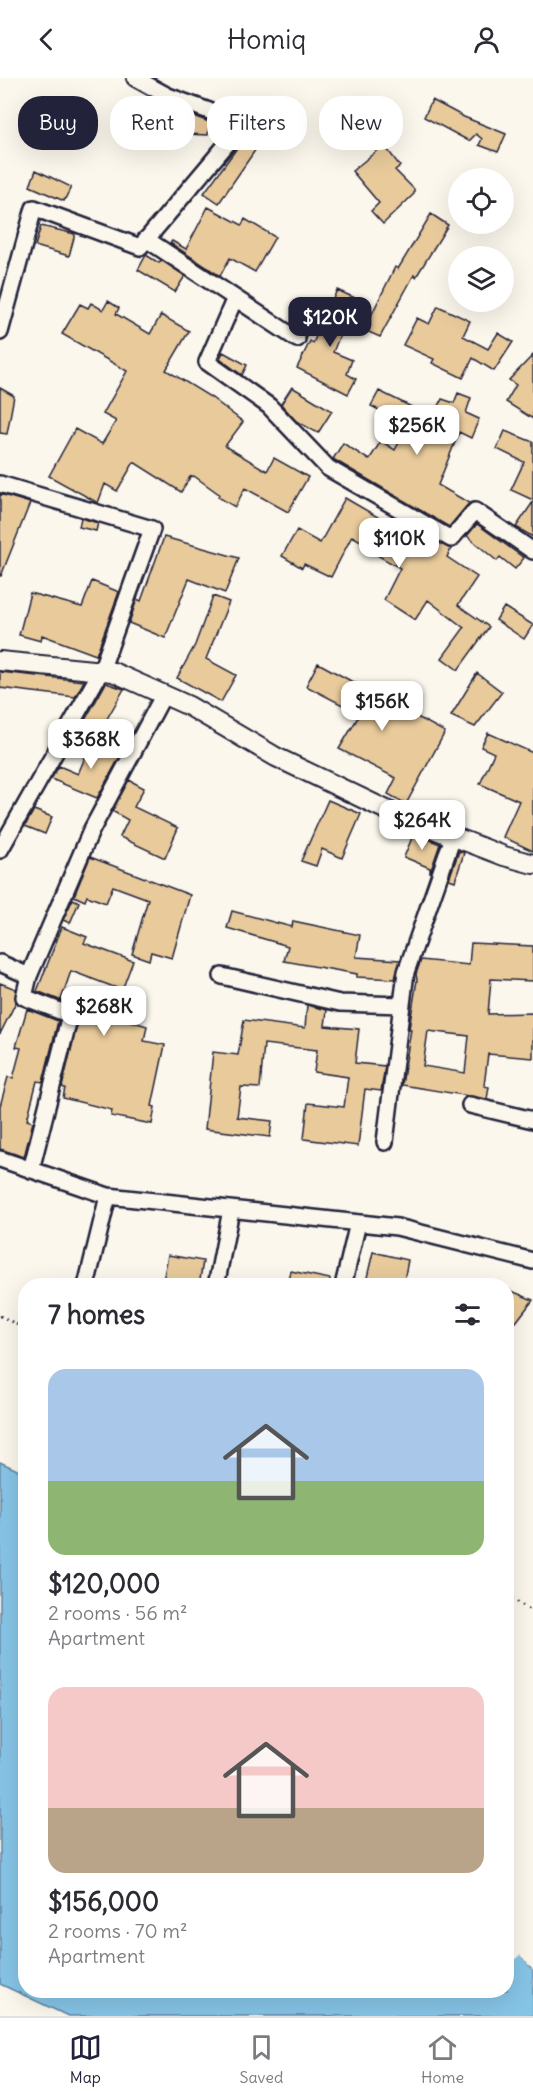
<!DOCTYPE html>
<meta charset="utf-8">
<style>
body{margin:0;font-family:Delius,sans-serif;background:#f2f2f3;color:#2b2b33;height:100vh;display:flex;flex-direction:column;font-size:22px;white-space:nowrap}
*{box-sizing:border-box;margin:0}
p{font-size:20px;color:#7c7c81}
.icon{flex:none;width:33px;height:33px;fill:none;stroke:currentColor;stroke-width:2;stroke-linecap:round;stroke-linejoin:round}
.map{position:relative;flex:1;overflow:hidden}
.drawer{position:absolute;left:18px;top:1200px;width:496px;height:720px;display:flex;flex-direction:column;background:#fff;border-radius:24px;box-shadow:0 6px 24px #0002}
.drawer>*{flex:none}
.hud{position:absolute;left:18px;top:18px;width:498px;height:54px;display:flex;gap:12px}
.buttons{position:absolute;left:448px;top:90px;display:grid;gap:12px}
.buttons a{display:grid;place-items:center;width:66px;height:66px;border-radius:50%;background:#fff;box-shadow:0 6px 24px #0002;font-size:30px}
.price{position:absolute;translate:-50% -51px;padding:0 14px;border-radius:12px;background:#fff;color:#222;font-size:20px;line-height:39px;filter:drop-shadow(0 2px 3px #0008)}
.price::after{content:'';position:absolute;left:50%;top:36px;width:18px;height:14px;margin-left:-9px;background:inherit;clip-path:polygon(0 0,100% 0,50% 100%)}
.price.current{background:#22223b;color:#fff}
ul{padding:0;list-style:none}
li{display:grid;align-content:center;gap:12px;height:318px;padding:0 30px}
li span{display:grid;place-items:center;height:186px;border-radius:18px;color:#555}
li>.icon{margin-inline-start:auto}
span .icon{width:108px;height:108px;fill:#fffc;stroke-width:1}
li b{font-size:26px}
h2{display:flex;justify-content:space-between;align-items:center;height:72px;padding:0 30px;font-size:26px}
.chip{padding:0 21px;border-radius:24px;background:#fff;box-shadow:0 6px 24px #0002;font-size:21px;line-height:54px}
.chip.current{background:#22223b;color:#fff}
header{display:flex;justify-content:space-between;align-items:center;height:78px;padding:0 30px;background:#fff;font-size:27px;font-weight:600}
.tabs{display:flex;justify-content:space-around;align-items:center;height:84px;border-top:2px solid #e1e1e2;background:#fff;font-size:16px;color:#7c7c81}
.tabs a{display:grid;justify-items:center;gap:3px}
.tabs .current{color:#22223b}
.map>svg:first-child{display:block}
.water{fill:#86c4e6;stroke:#5e83a2;stroke-width:1.5}
.pier{fill:#fbf7ec}
.building{fill:#e8ca9b;stroke:#22223b;stroke-width:1.5;fill-rule:evenodd}
.lines{fill:none;stroke-linecap:round;stroke-linejoin:round}
.minor-casing{stroke:#22223b;stroke-width:20}
.tertiary-casing{stroke:#22223b;stroke-width:22}
.path{stroke:#22223b;stroke-width:3;stroke-dasharray:1.5 4.5;stroke-linecap:butt}
.minor{stroke:#fbf7ec;stroke-width:15}
.tertiary{stroke:#fbf7ec;stroke-width:18}
</style>
<header><svg class="icon" aria-label="back" viewBox="0 0 24 24"><path d="M15 5l-7 7 7 7"/></svg>Homiq<svg class="icon" aria-label="person" viewBox="0 0 24 24"><circle cx="12" cy="8" r="4"/><path d="M4 21q1-7 8-7t8 7"/></svg></header>
<div class="map">
<svg width="533" height="1938" viewBox="0 0 533 1938">
<rect width="100%" height="100%" fill="#fbf7ec"/>
<filter id="ink" filterUnits="userSpaceOnUse"><feTurbulence type="fractalNoise" baseFrequency=".0167" numOctaves="2"/><feDisplacementMap in="SourceGraphic" scale="12" xChannelSelector="R" yChannelSelector="G"/><feConvolveMatrix kernelMatrix="1 2 1 2 8 2 1 2 1" color-interpolation-filters="sRGB"/></filter>
<g filter="url(#ink)">
<!-- water -->
<path class="water" d="M0 1384 26 1396V1912H507V1860L533 1892V1938H68L0 1906Z"/>
<!-- pier -->
<path class="pier" d="M508 1857 533 1887V1892L520 1877 514 1882 507 1875Z"/>
<!-- building -->
<path class="building" d="M432 22 464 39 506 56 498 74 479 67 482 61 476 56 469 63 424 39Z
M185 35 209 44 208 57 184 56Z
M245 59 258 68 219 125 204 115Z
M384 67 400 88 395 92 414 111V116L383 146 371 133 379 125 352 93Z
M36 92 71 109 64 123 30 108Z
M208 129 242 147 245 141 275 159 255 194 230 180 220 198 170 165 172 163 186 171Z
M431 136 448 147 416 199 414 197 380 259 364 252 395 189 398 191Z
M41 148 75 156 69 178 35 168Z
M146 177 159 185 161 182 185 198 175 214 138 192Z
M337 212 355 220 333 274 352 282 347 296 356 301 348 316 297 290 310 263 313 265Z
M108 223 119 230 116 236 150 256 161 237 189 253 166 292 212 320 243 344 225 368 267 393 274 380 308 399 288 434 245 410 235 429 218 419 219 416 194 398 190 399 181 414 134 384 117 413 105 406 98 425 49 398 75 351 102 366 116 343 103 336 127 293 62 256 80 226 88 230 91 225 103 232Z
M438 228 470 243 463 258 488 271 498 255 513 264 494 293 473 280 463 300 432 285 434 281 403 267 417 240 429 246Z
M223 274 247 287 242 297 220 281Z
M533 277V341L506 324 516 307 509 302Z
M292 309 332 333 318 355 296 343 281 326Z
M0 310 14 318 7 356 0 355Z
M379 313 434 340 442 321 454 325 458 315 471 320 466 335 479 341 471 360 459 354 438 407 469 425 449 449 333 381 343 365 369 382 381 363 395 372 408 347 371 328Z
M505 353 533 364V422L511 412 524 384 497 371Z
M0 416 30 425 1 498H0Z
M345 420 388 445 392 438 451 471 447 479 477 499 458 527 489 549 458 592 442 580 464 550 428 522 415 542 384 522 400 490 377 477 379 473 352 458 331 499 304 486 302 490 282 478 297 452 320 465Z
M533 424V459L516 449Z
M81 440 98 445 96 453 79 449Z
M477 446 524 480 515 491 500 479 497 483 467 458Z
M164 459 239 480 225 515 189 501 165 560 129 545 137 521 141 523Z
M92 503 119 514 96 577 42 557 41 563 19 557 30 515 82 529Z
M213 518 229 524 206 581 236 597 221 624 177 600 195 567Z
M504 529 533 547 524 561 496 542Z
M318 585 445 654 406 726 388 716 396 700 339 671 360 636 306 608Z
M0 594 84 603 75 619 0 610Z
M477 595 502 614 475 649 451 638Z
M106 605 124 611 96 660 80 651Z
M488 655 533 675V773L503 759 519 723 480 706 494 675 481 669Z
M93 661 123 673 97 720 51 701 59 688 78 696Z
M129 702 144 710 134 729 178 750 165 780 120 759 128 742 112 733Z
M328 722 361 736 342 780 322 771 316 788 301 783Z
M34 732 52 739 45 756 25 748Z
M414 755 440 766 430 795V790L404 779Z
M459 773 464 775 455 803 449 801Z
M90 779 190 817 172 880 151 874 149 882 132 876 148 821 113 808 106 825 87 818 85 823 74 818Z
M73 821 79 824 70 845 63 842Z
M232 833 292 849 293 843 360 857 356 879 400 882 395 901 357 899V896L284 883 288 868 227 850Z
M62 849 87 859 84 865 133 883 122 912 71 893 61 922 147 948 144 963 165 967 152 1028 155 1029 152 1046 111 1038 112 1032 63 1020 65 1010 62 1009 80 935 74 928 37 913Z
M471 865 533 868V903L491 901 488 936 533 935V980L488 976 484 1008 489 1009 487 1021 402 1007 411 951H409L417 902 416 896 421 882 469 887ZM428 953 469 958 465 995 423 988Z
M0 905 16 911V924L0 956Z
M307 927 327 932 325 948 359 951 355 985 385 988 381 1013 365 1011 358 1068 304 1061 308 1025 344 1029 348 999 314 994 317 972 264 966 260 1010 241 1009 237 1039 272 1043 270 1059 205 1051 213 974 238 977 244 942 305 950Z
M27 931 58 943 43 1004 37 1003 27 1042 33 1044 24 1079 0 1071V1028L8 999 13 1000 21 970 16 969Z
M373 1174 408 1182 403 1208H365Z
M168 1177 203 1183 199 1208H162Z
M291 1193 330 1201V1208H288Z
M507 1211 533 1222 516 1244 507 1240Z"/>
<g class="lines">
<!-- minor casing -->
<g class="minor-casing">
<path id="minor" d="M146 161 297 261
M235 220 207 284 269 328 328 390 451 461 475 433 533 473
M0 254 34 130 140 169 237 54 212 34 168 18 135 0
M0 406 152 451 101 593 0 772
M0 885 29 898 24 919 70 937 31 1092
M29 898 91 753 164 616
M222 898 340 925 402 927
M470 1027 533 1042
M385 1064 406 894 453 759
M0 1081 108 1118 397 1149 533 1183
M86 1208 108 1118
M216 1208 231 1132
M343 1208 358 1145"/>
</g>
<!-- tertiary casing -->
<g class="tertiary-casing">
<path id="tertiary" d="M0 583 113 594 189 628 276 679 395 736 504 778 533 786"/>
</g>
<!-- path -->
<path class="path" d="M0 1238 26 1251
M507 1517 533 1534"/>
<!-- minor -->
<use href="#minor" class="minor"/>
<!-- tertiary -->
<use href="#tertiary" class="tertiary"/>
</g>
</g>
</svg>
<div class="buttons">
<a><svg class="icon" aria-label="locate" viewBox="0 0 24 24"><circle cx="12" cy="12" r="6"/><path d="M12 2v4M12 18v4M2 12h4M18 12h4"/></svg></a>
<a><svg class="icon" aria-label="layers" viewBox="0 0 24 24"><path d="M12 4l9 5-9 5-9-5zM3 14l9 5 9-5"/></svg></a>
</div>
<b class="price current" style="left:330px;top:270px">$120K</b>
<b class="price" style="left:417px;top:378px">$256K</b>
<b class="price" style="left:399px;top:491px">$110K</b>
<b class="price" style="left:382px;top:654px">$156K</b>
<b class="price" style="left:91px;top:692px">$368K</b>
<b class="price" style="left:422px;top:773px">$264K</b>
<b class="price" style="left:104px;top:959px">$268K</b>
<div class="hud">
<a class="chip current">Buy</a>
<a class="chip">Rent</a>
<a class="chip">Filters</a>
<a class="chip">New</a>
</div>
<section class="drawer">
<h2>7 homes<svg class="icon" aria-label="filters" viewBox="0 0 24 24"><path d="M4 7h16M4 17h16"/><circle cx="9" cy="7" r="2"/><circle cx="15" cy="17" r="2"/></svg></h2>
<ul>
<li><span style="background:linear-gradient(#a9c7e8 60%,#8fb573 0)"><svg class="icon" aria-label="home" viewBox="0 0 24 24"><path d="M3 11l9-7 9 7M6 9v11h12V9"/></svg></span><div><b>$120,000</b><p>2 rooms · 56 m²</p><p>Apartment</p></div></li>
<li><span style="background:linear-gradient(#f6c9c9 65%,#b9a48a 0)"><svg class="icon" aria-label="home" viewBox="0 0 24 24"><path d="M3 11l9-7 9 7M6 9v11h12V9"/></svg></span><div><b>$156,000</b><p>2 rooms · 70 m²</p><p>Apartment</p></div></li>
</ul>
</section>
</div>
<nav class="tabs">
<a class="current"><svg class="icon" aria-label="map" viewBox="0 0 24 24"><path d="M3 6l6-2 6 2 6-2v14l-6 2-6-2-6 2zM9 4v14M15 6v14"/></svg>Map</a>
<a><svg class="icon" aria-label="saved" viewBox="0 0 24 24"><path d="M7 4h10v16l-5-4-5 4z"/></svg>Saved</a>
<a><svg class="icon" aria-label="home" viewBox="0 0 24 24"><path d="M3 11l9-7 9 7M6 9v11h12V9"/></svg>Home</a>
</nav>
